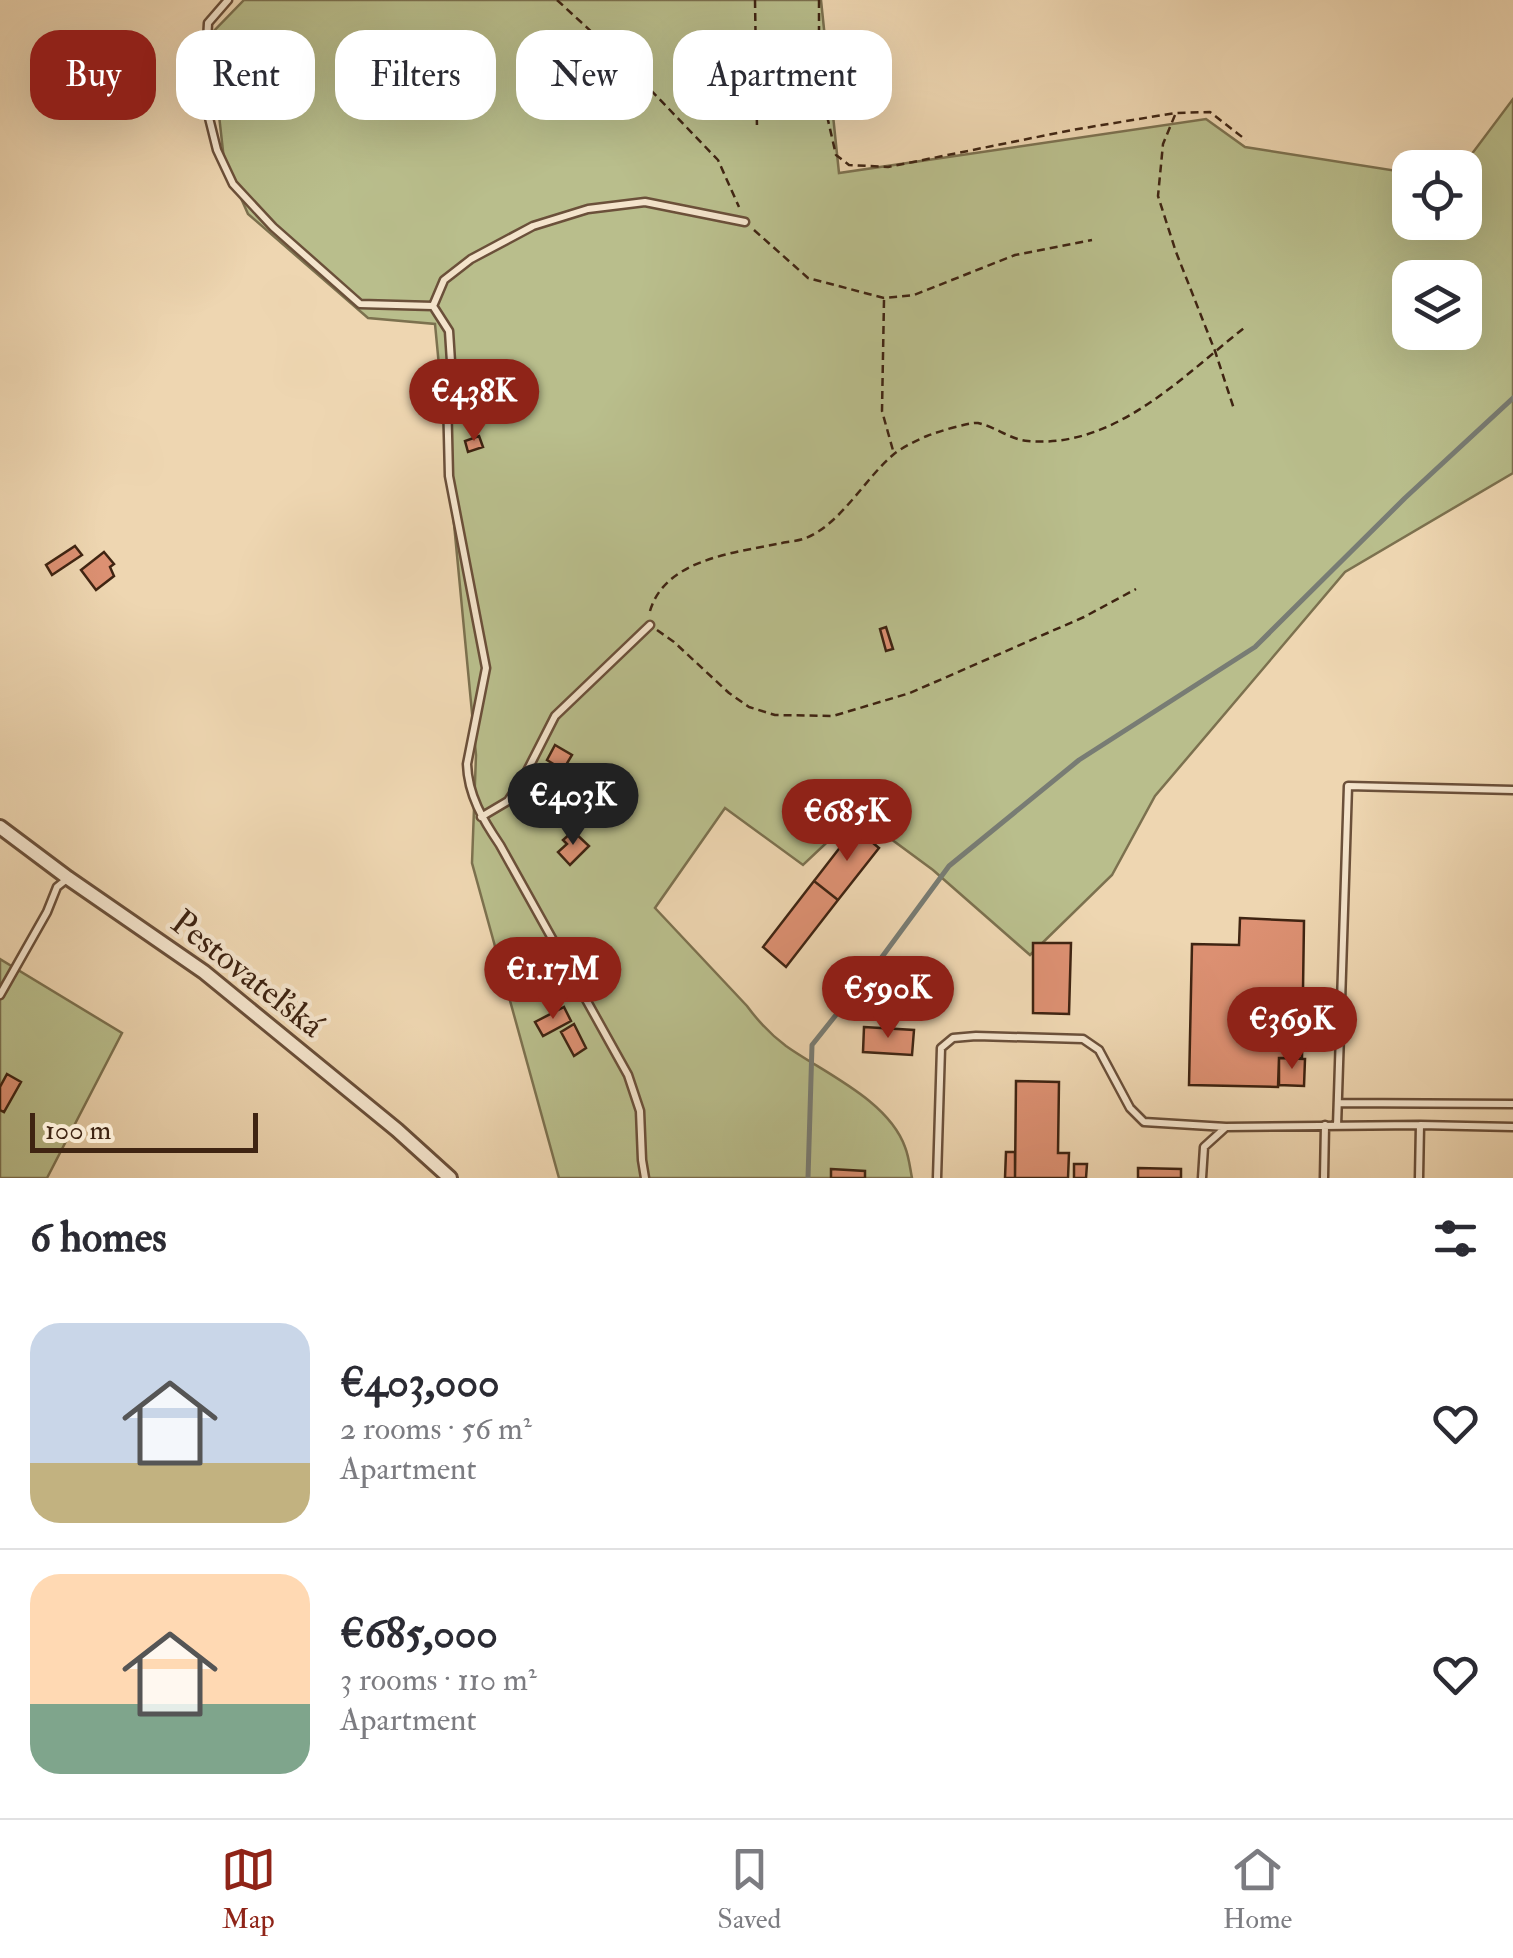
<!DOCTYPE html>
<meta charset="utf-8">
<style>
body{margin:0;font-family:"IM FELL Double Pica",serif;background:#f2f2f3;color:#2b2b33;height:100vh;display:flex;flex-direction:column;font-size:38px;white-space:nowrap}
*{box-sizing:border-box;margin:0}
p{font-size:32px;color:#7c7c81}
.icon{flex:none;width:55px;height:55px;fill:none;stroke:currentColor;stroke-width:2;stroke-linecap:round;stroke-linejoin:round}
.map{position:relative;height:1178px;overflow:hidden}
.side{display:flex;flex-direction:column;background:#fff;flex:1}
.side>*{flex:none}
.top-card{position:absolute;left:30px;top:30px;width:1000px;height:90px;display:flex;gap:20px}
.tools{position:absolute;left:1392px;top:150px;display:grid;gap:20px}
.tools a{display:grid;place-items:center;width:90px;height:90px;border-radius:20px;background:#fff;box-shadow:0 10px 40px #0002;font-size:50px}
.scale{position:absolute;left:30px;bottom:25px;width:228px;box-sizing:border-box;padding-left:10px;border:5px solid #3f2412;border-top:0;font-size:28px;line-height:35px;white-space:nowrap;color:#3f2412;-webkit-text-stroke:8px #f4e4cc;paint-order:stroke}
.price{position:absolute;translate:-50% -85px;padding:0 22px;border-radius:35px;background:#8f2418;color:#fff;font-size:32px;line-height:65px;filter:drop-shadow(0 2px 5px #0008)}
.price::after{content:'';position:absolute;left:50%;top:60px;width:30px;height:22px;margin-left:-15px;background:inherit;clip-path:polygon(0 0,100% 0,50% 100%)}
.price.active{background:#222;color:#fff}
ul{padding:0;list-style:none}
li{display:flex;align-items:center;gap:30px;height:250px;padding:0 30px}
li+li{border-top:2px solid #e1e1e2}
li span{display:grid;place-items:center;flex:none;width:280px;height:200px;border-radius:30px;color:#555}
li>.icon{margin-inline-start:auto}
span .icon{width:120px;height:120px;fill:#fffc;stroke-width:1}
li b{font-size:42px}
h2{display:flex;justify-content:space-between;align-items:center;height:120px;padding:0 30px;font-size:42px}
.pill{padding:0 35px;border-radius:30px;background:#fff;box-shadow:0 10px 40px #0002;font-size:35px;line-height:90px}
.pill.active{background:#8f2418;color:#fff}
.tab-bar{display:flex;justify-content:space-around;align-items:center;height:140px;border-top:2px solid #e1e1e2;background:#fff;font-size:28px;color:#7c7c81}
.tab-bar a{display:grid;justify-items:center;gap:5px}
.tab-bar .active{color:#8f2418}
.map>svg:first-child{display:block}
.green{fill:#b9be8c;stroke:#7c714f;stroke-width:2.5;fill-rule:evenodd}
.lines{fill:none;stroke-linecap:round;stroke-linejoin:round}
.stream{stroke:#787c74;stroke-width:5}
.building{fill:#dc9072;stroke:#3f2412;stroke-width:2.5}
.lane-casing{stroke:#6b503a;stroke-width:11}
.street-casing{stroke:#6b503a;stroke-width:18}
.path{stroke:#3f2412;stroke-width:2.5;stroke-dasharray:8 5;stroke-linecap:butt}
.lane{stroke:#f4e4cc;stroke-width:6}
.street{stroke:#f4e4cc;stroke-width:12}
.labels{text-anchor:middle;stroke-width:9;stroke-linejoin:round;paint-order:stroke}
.street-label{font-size:35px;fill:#3f2412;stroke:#f4e4cc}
</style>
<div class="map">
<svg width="1513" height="1178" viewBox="0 0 1513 1178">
<rect width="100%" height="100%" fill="#eed6b1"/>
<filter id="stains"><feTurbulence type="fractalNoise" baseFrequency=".002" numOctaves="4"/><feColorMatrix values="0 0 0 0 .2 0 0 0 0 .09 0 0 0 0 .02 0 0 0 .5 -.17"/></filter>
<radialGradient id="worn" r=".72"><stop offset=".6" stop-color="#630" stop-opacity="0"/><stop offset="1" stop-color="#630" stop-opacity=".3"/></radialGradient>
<!-- green -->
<path class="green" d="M244 0H821L839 173 1206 119 1245 147 1410 173V222H1465V168L1462 167 1513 99V473L1345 572 1155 796 1112 875 1030 955 933 870 857 814 803 865 725 808 655 908 747 1006C758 1021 770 1034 786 1046 824 1073 888 1100 905 1147 909 1157 910 1168 912 1178H559L472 863 476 755 435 324 368 318 248 214 224 160 210 35ZM1410 278H1465V332H1410Z
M0 959 122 1033 47 1178H0Z"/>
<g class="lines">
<!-- stream -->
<path class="stream" d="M808 1178 812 1045 879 961 949 866 1079 760 1255 647 1405 498 1513 398"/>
</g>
<!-- building -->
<path class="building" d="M479 436 483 447 468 452 465 441Z
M75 546 82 555 52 575 46 565Z
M104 552 114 564 110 567 114 576 96 590 81 570Z
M886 627 893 649 886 651 880 629Z
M555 745 572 755 563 770 547 760Z
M855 828 879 848 838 900 814 881Z
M573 831 589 846 570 865 558 852 567 844 563 840Z
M814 881 838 900 786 967 763 947Z
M1240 918 1304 921 1302 1058H1279L1278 1087 1189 1085 1192 944 1239 945Z
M1033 943H1071L1069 1014 1033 1013Z
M564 1007 571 1021 543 1036 535 1022Z
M574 1024 586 1048 574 1056 561 1032Z
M864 1027 914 1030 912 1055 863 1052Z
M1279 1058 1305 1059 1304 1086 1279 1085Z
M7 1074 21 1082 4 1112 0 1110V1087Z
M1016 1081 1059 1082 1058 1153H1069L1068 1178H1015Z
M1006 1152H1015V1178H1005Z
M1074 1164H1087L1086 1178H1074Z
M1138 1168 1181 1169V1178H1138Z
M831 1169 865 1171V1178H831Z"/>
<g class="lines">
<!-- lane casing -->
<g class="lane-casing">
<path id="lane" d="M228 0 208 23 204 98 217 150 233 184 273 227 360 304 433 306 449 331 451 362 447 396 449 476 486 668 467 764C468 795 483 820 500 845L628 1075 640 1111 642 1160 645 1178
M433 306 444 280 471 259 533 226 588 209 645 202 745 222
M481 817 508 801 525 775 555 716 650 625
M0 995 47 912 57 887 67 879
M1338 1103 1513 1104
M1337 1126 1348 786 1513 790
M937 1178 941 1048 953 1038 976 1036 1083 1039 1099 1050 1130 1108 1144 1122 1226 1127
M1202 1178 1204 1147 1226 1127 1420 1125 1513 1127
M1324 1178 1325 1125
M1419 1178 1420 1125"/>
</g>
<!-- street casing -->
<g class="street-casing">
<path id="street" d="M0 827 68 878 204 972 397 1130 450 1178"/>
</g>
<!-- path -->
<path class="path" d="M557 0 619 57 718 160 739 207
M755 0 757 129
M819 0V81L836 155 849 165 888 167 1072 130 1175 113 1210 112 1246 140
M1175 115 1163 144 1158 196 1176 252 1215 351 1234 409
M754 230 808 278 884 298 914 295 1015 255 1092 240
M884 300 882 411 894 454
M650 611C665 560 732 553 777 544 786 542 798 541 806 538 841 524 866 477 894 454 903 447 917 440 927 436 937 432 969 422 978 423 996 427 1011 440 1028 441 1114 449 1182 377 1244 328
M657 630 674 642 729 693 749 707 775 715 833 716 910 693 1084 617 1136 589"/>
<!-- lane -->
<use href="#lane" class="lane"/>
<!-- street -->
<use href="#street" class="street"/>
</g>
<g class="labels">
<!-- street labels -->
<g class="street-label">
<text transform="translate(248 973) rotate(38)" y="12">Pestovateľská</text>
</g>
</g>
<rect width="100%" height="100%" filter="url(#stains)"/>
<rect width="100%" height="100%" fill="url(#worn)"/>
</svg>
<div class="tools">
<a><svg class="icon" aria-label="locate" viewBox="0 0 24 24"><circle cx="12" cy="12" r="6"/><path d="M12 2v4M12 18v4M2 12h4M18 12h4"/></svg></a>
<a><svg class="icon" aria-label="layers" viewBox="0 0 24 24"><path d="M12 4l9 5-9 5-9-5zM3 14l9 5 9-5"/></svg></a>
</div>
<div class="scale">100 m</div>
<b class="price" style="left:474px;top:444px">€438K</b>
<b class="price active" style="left:573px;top:848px">€403K</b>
<b class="price" style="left:847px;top:864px">€685K</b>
<b class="price" style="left:553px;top:1022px">€1.17M</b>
<b class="price" style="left:888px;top:1041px">€590K</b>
<b class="price" style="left:1292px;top:1072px">€369K</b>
<div class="top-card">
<a class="pill active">Buy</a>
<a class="pill">Rent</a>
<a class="pill">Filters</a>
<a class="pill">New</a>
<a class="pill">Apartment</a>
</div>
</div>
<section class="side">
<h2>6 homes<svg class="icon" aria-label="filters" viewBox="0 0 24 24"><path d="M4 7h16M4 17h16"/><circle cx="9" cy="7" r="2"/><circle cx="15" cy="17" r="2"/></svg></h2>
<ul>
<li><span style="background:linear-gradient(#c9d6e8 70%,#c2b280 0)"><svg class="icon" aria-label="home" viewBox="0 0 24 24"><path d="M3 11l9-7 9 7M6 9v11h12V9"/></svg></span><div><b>€403,000</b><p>2 rooms · 56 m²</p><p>Apartment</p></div><svg class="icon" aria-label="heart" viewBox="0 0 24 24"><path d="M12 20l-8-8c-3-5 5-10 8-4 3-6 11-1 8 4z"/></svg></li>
<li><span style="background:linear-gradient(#ffd9b3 65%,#7fa58c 0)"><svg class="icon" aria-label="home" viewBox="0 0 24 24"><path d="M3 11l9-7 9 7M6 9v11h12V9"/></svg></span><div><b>€685,000</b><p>3 rooms · 110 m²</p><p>Apartment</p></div><svg class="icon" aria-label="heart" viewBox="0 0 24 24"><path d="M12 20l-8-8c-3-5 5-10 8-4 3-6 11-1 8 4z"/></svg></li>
</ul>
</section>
<nav class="tab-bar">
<a class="active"><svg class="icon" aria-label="map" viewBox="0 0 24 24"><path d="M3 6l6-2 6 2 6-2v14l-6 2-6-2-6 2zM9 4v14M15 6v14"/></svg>Map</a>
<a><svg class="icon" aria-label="saved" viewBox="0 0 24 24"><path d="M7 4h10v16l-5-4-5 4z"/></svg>Saved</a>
<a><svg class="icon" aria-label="home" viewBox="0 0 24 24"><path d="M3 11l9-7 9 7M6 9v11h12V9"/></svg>Home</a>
</nav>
